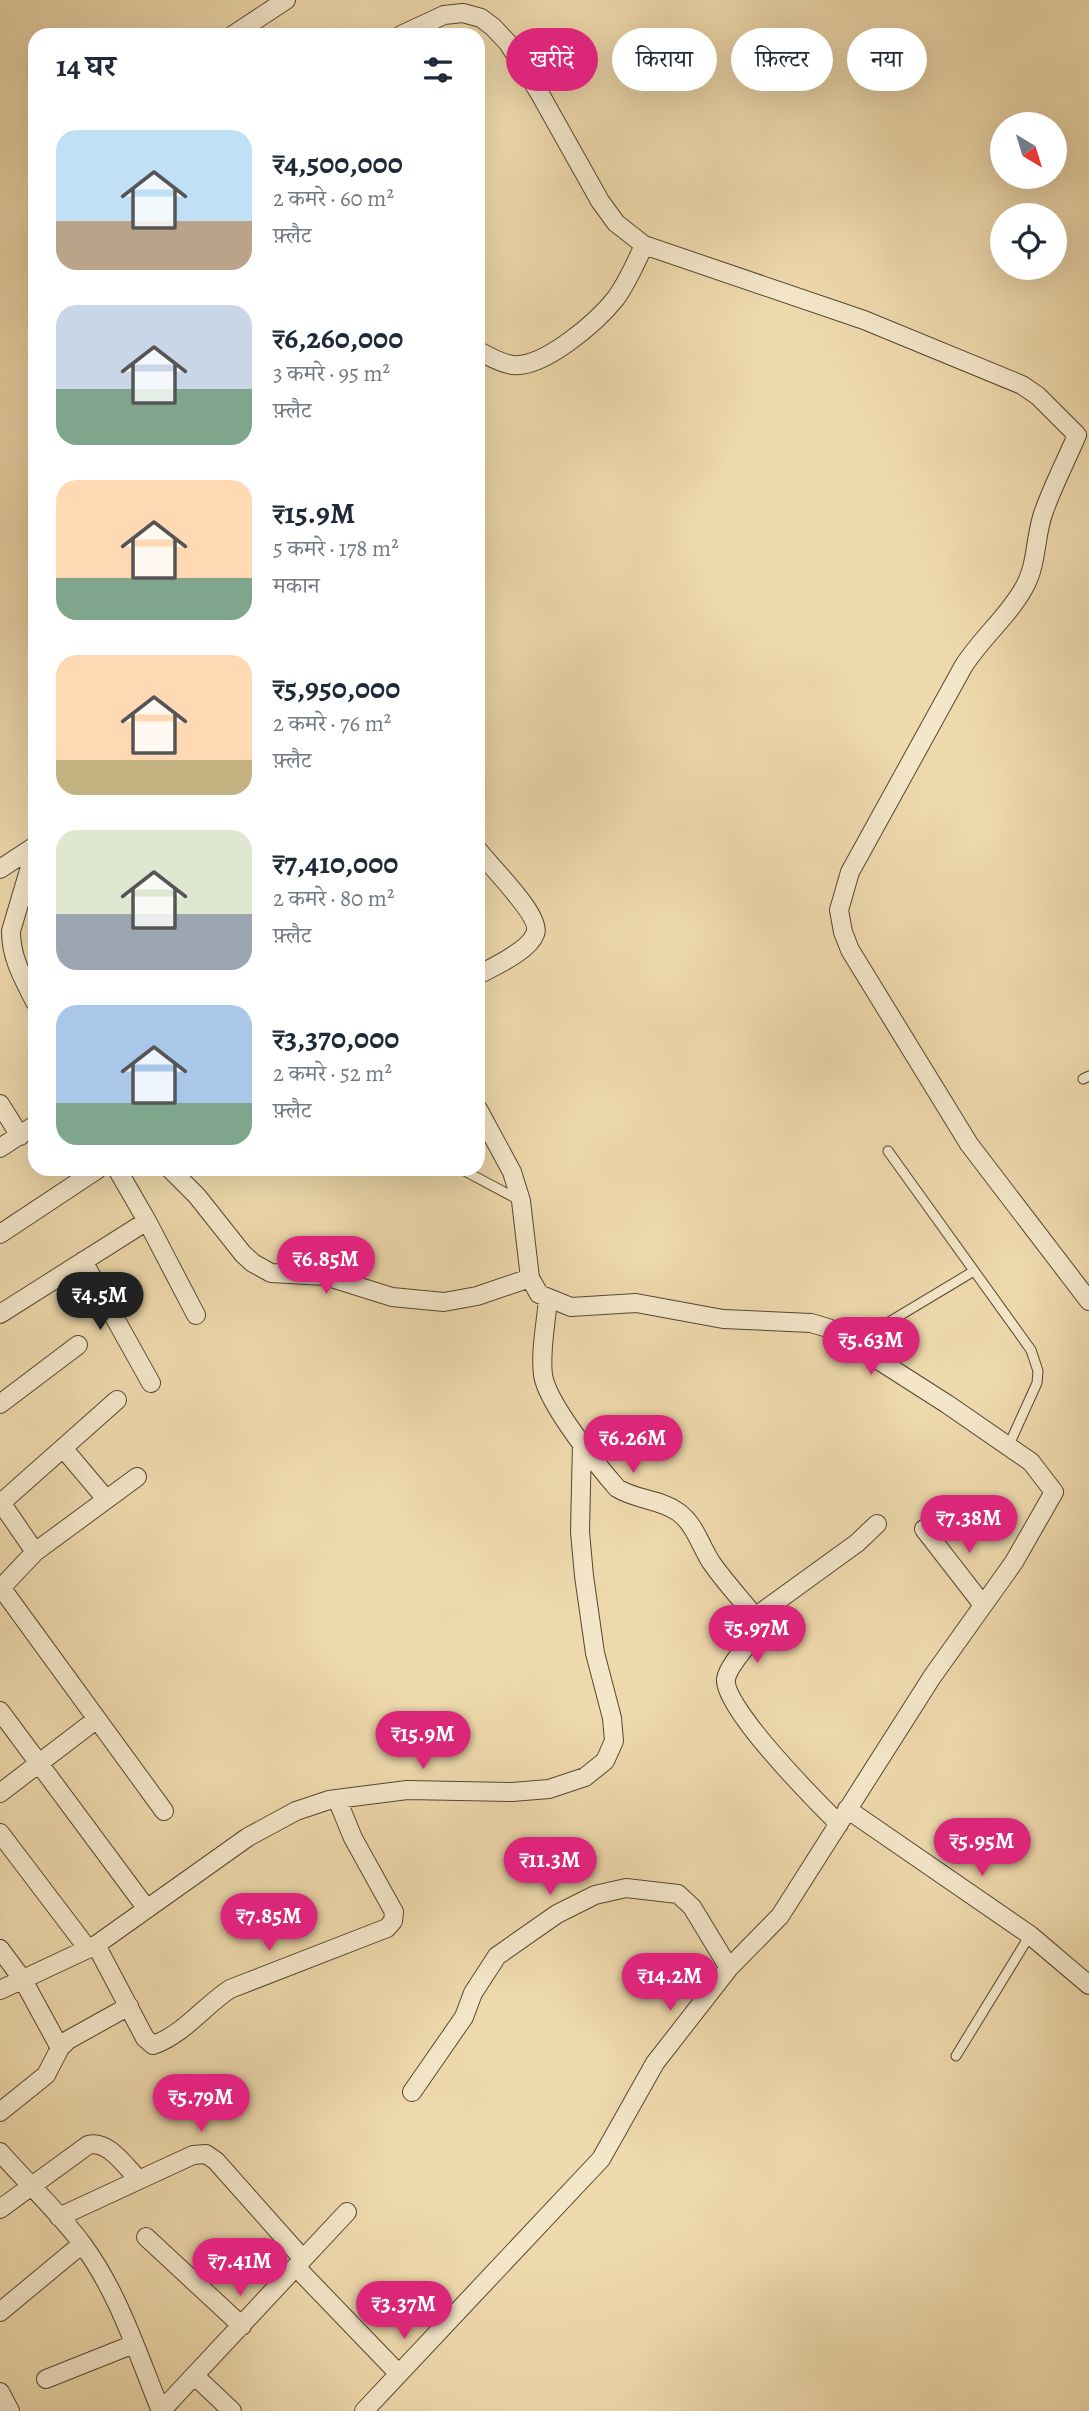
<!DOCTYPE html>
<html lang="hi">
<meta charset="utf-8">
<style>
body{margin:0;font-family:Alegreya,"Noto Serif Devanagari",serif;background:#f2f2f3;color:#1f2937;height:100vh;display:flex;flex-direction:column;font-size:26px;white-space:nowrap}
*{box-sizing:border-box;margin:0}
p{font-size:23px;color:#747a83}
.icon{flex:none;width:38px;height:38px;fill:none;stroke:currentColor;stroke-width:2;stroke-linecap:round;stroke-linejoin:round}
.map{position:relative;flex:1;overflow:hidden}
.side{position:absolute;left:28px;top:28px;width:457px;height:1148px;display:flex;flex-direction:column;background:#fff;border-radius:21px;box-shadow:0 7px 28px #0002}
.side>*{flex:none}
.hud{position:absolute;left:506px;top:28px;width:478px;height:63px;display:flex;gap:14px}
.needle{width:46px;rotate:142deg}
.fabs{position:absolute;left:990px;top:112px;display:grid;gap:14px}
.fabs a{display:grid;place-items:center;width:77px;height:77px;border-radius:50%;background:#fff;box-shadow:0 7px 28px #0002;font-size:35px}
.price{position:absolute;translate:-50% -60px;padding:0 16px;border-radius:24px;background:#db2777;color:#fff;font-size:23px;line-height:46px;filter:drop-shadow(0 2px 4px #0008)}
.price::after{content:'';position:absolute;left:50%;top:42px;width:21px;height:16px;margin-left:-10px;background:inherit;clip-path:polygon(0 0,100% 0,50% 100%)}
.price.active{background:#222;color:#fff}
ul{padding:0;list-style:none}
li{display:flex;align-items:center;gap:21px;height:175px;padding:0 28px}
li span{display:grid;place-items:center;flex:none;width:196px;height:140px;border-radius:21px;color:#555}
li>.icon{margin-inline-start:auto}
span .icon{width:84px;height:84px;fill:#fffc;stroke-width:1}
li b{font-size:30px}
h2{display:flex;justify-content:space-between;align-items:center;height:84px;padding:0 28px;font-size:30px}
.chip{padding:0 24px;border-radius:32px;background:#fff;box-shadow:0 7px 28px #0002;font-size:24px;line-height:63px}
.chip.active{background:#db2777;color:#fff}
.map>svg:first-child{display:block}
.lines{fill:none;stroke-linecap:round;stroke-linejoin:round}
.service-casing{stroke:#564631;stroke-width:11}
.minor-casing{stroke:#564631;stroke-width:20}
.service{stroke:#f4e6c9;stroke-width:9}
.minor{stroke:#f4e6c9;stroke-width:18}
</style>
<div class="map">
<svg width="1089" height="2411" viewBox="0 0 1089 2411">
<rect width="100%" height="100%" fill="#eed9ac"/>
<filter id="stains"><feTurbulence type="fractalNoise" baseFrequency=".00286" numOctaves="4"/><feColorMatrix values="0 0 0 0 .2 0 0 0 0 .09 0 0 0 0 .02 0 0 0 .5 -.17"/></filter>
<radialGradient id="worn" r=".72"><stop offset=".6" stop-color="#630" stop-opacity="0"/><stop offset="1" stop-color="#630" stop-opacity=".3"/></radialGradient>
<g class="lines">
<!-- service casing -->
<g class="service-casing">
<path id="service" d="M1083 1079 1089 1076
M888 1151 1031 1350 1038 1371 1037 1383 1008 1447
M461 1169 519 1200
M854 1343 974 1271
M956 2056 1030 1935"/>
</g>
<!-- minor casing -->
<g class="minor-casing">
<path id="minor" d="M233 35 286 0
M401 35 444 15 463 13 481 18 493 27 508 43 540 94 600 201 616 223 644 245 864 320 1022 385 1038 396 1077 435C1066 461 1052 487 1043 514 1035 537 1037 564 1025 586 1009 616 981 638 963 667L850 872 839 910 843 932 850 950 969 1144 1089 1301
M478 351C489 356 501 364 513 365 544 368 597 322 616 298 628 281 636 263 644 245
M35 850 11 931C11 958 23 978 35 1002
M478 850C490 866 543 917 535 934 529 951 493 967 478 975
M0 869 35 846
M0 1104 20 1136
M0 1148 35 1125
M117 1169 147 1221 196 1315
M170 1169 197 1196 243 1254 253 1263 271 1273 325 1276 392 1297 444 1302 477 1296 530 1278
M0 1234 98 1169
M83 1261 151 1383
M548 1299C546 1324 540 1351 543 1375 547 1403 597 1465 617 1488 636 1500 660 1499 678 1512 695 1524 700 1545 711 1562 724 1581 741 1599 755 1617
M0 1314 147 1221
M0 1404 78 1345
M63 1448 106 1499
M0 1501 35 1552 1 1588
M1 1503 117 1400
M924 1529 983 1605
M35 1552 137 1477
M0 1586 164 1811
M0 1711 147 1909
M0 1793 97 1719
M847 1809 1030 1935 1089 1985
M839 1824C817 1802 722 1707 726 1679 728 1666 748 1645 756 1634L758 1628 755 1617 857 1543 877 1524
M0 1833 88 1949
M96 1945 145 2038 153 2045C183 2035 204 2006 230 1989L387 1928 393 1921 394 1912 353 1838 337 1799
M0 1949 23 1980 60 2048
M0 1990 96 1945 248 1837 296 1811 329 1800 407 1790 512 1792 549 1789 585 1777 605 1761 614 1741 612 1718 595 1653 584 1576 580 1532 582 1442
M412 2092 464 2017 473 1993 497 1956 557 1914 595 1895 626 1888 678 1894 692 1907 729 1968
M0 2112 46 2075 60 2048 68 2040 129 2006
M0 2152C27 2183 59 2212 83 2245 119 2294 138 2355 161 2411
M0 2209 88 2145C108 2139 126 2167 139 2180
M59 2217 193 2155 206 2154 216 2161 303 2259
M146 2237 242 2326
M296 2267 399 2374
M0 2312 82 2244
M195 2376 232 2411
M46 2379 134 2344
M0 2392 10 2411
M161 2411 347 2212
M364 2411 601 2159 655 2063 729 1968 780 1916 932 1677 1014 1562 1054 1492 1031 1462 947 1404 828 1328 811 1323 723 1319 636 1303 571 1307 539 1294 530 1278 521 1201 512 1172 478 1109"/>
</g>
<!-- service -->
<use href="#service" class="service"/>
<!-- minor -->
<use href="#minor" class="minor"/>
</g>
<rect width="100%" height="100%" filter="url(#stains)"/>
<rect width="100%" height="100%" fill="url(#worn)"/>
</svg>
<div class="fabs">
<a><svg class="needle" viewBox="-14 -14 28 28"><path d="M0-13l5 13h-10z" fill="#e53935"/><path d="M0 13l5-13h-10z" fill="#747a83"/></svg></a>
<a><svg class="icon" aria-label="locate" viewBox="0 0 24 24"><circle cx="12" cy="12" r="6"/><path d="M12 2v4M12 18v4M2 12h4M18 12h4"/></svg></a>
</div>
<b class="price" style="left:326px;top:1296px">₹6.85M</b>
<b class="price active" style="left:100px;top:1332px">₹4.5M</b>
<b class="price" style="left:871px;top:1377px">₹5.63M</b>
<b class="price" style="left:633px;top:1475px">₹6.26M</b>
<b class="price" style="left:969px;top:1555px">₹7.38M</b>
<b class="price" style="left:757px;top:1665px">₹5.97M</b>
<b class="price" style="left:423px;top:1771px">₹15.9M</b>
<b class="price" style="left:982px;top:1878px">₹5.95M</b>
<b class="price" style="left:550px;top:1897px">₹11.3M</b>
<b class="price" style="left:269px;top:1953px">₹7.85M</b>
<b class="price" style="left:670px;top:2013px">₹14.2M</b>
<b class="price" style="left:201px;top:2134px">₹5.79M</b>
<b class="price" style="left:240px;top:2298px">₹7.41M</b>
<b class="price" style="left:404px;top:2341px">₹3.37M</b>
<div class="hud">
<a class="chip active">खरीदें</a>
<a class="chip">किराया</a>
<a class="chip">फ़िल्टर</a>
<a class="chip">नया</a>
</div>
<section class="side">
<h2>14 घर<svg class="icon" aria-label="filters" viewBox="0 0 24 24"><path d="M4 7h16M4 17h16"/><circle cx="9" cy="7" r="2"/><circle cx="15" cy="17" r="2"/></svg></h2>
<ul>
<li><span style="background:linear-gradient(#bfe0f5 65%,#b9a48a 0)"><svg class="icon" aria-label="home" viewBox="0 0 24 24"><path d="M3 11l9-7 9 7M6 9v11h12V9"/></svg></span><div><b>₹4,500,000</b><p>2 कमरे · 60 m²</p><p>फ़्लैट</p></div></li>
<li><span style="background:linear-gradient(#c9d6e8 60%,#7fa58c 0)"><svg class="icon" aria-label="home" viewBox="0 0 24 24"><path d="M3 11l9-7 9 7M6 9v11h12V9"/></svg></span><div><b>₹6,260,000</b><p>3 कमरे · 95 m²</p><p>फ़्लैट</p></div></li>
<li><span style="background:linear-gradient(#ffd9b3 70%,#7fa58c 0)"><svg class="icon" aria-label="home" viewBox="0 0 24 24"><path d="M3 11l9-7 9 7M6 9v11h12V9"/></svg></span><div><b>₹15.9M</b><p>5 कमरे · 178 m²</p><p>मकान</p></div></li>
<li><span style="background:linear-gradient(#ffd9b3 75%,#c2b280 0)"><svg class="icon" aria-label="home" viewBox="0 0 24 24"><path d="M3 11l9-7 9 7M6 9v11h12V9"/></svg></span><div><b>₹5,950,000</b><p>2 कमरे · 76 m²</p><p>फ़्लैट</p></div></li>
<li><span style="background:linear-gradient(#dfe7d0 60%,#9aa5b1 0)"><svg class="icon" aria-label="home" viewBox="0 0 24 24"><path d="M3 11l9-7 9 7M6 9v11h12V9"/></svg></span><div><b>₹7,410,000</b><p>2 कमरे · 80 m²</p><p>फ़्लैट</p></div></li>
<li><span style="background:linear-gradient(#a9c7e8 70%,#7fa58c 0)"><svg class="icon" aria-label="home" viewBox="0 0 24 24"><path d="M3 11l9-7 9 7M6 9v11h12V9"/></svg></span><div><b>₹3,370,000</b><p>2 कमरे · 52 m²</p><p>फ़्लैट</p></div></li>
</ul>
</section>
</div>
